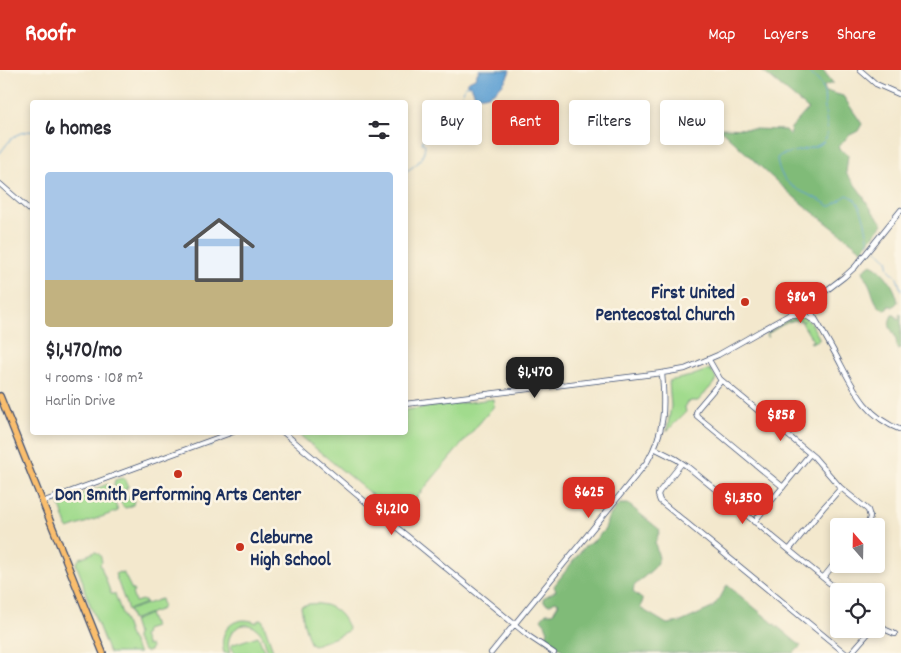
<!DOCTYPE html>
<meta charset="utf-8">
<style>
body{margin:0;font-family:Dekko,sans-serif;background:#f2f2f3;color:#2b2b33;height:100vh;display:flex;flex-direction:column;font-size:19px;white-space:nowrap}
*{box-sizing:border-box;margin:0}
p{font-size:16px;color:#7c7c81}
.icon{flex:none;width:28px;height:28px;fill:none;stroke:currentColor;stroke-width:2;stroke-linecap:round;stroke-linejoin:round}
.map{position:relative;flex:1;overflow:hidden}
.drawer{position:absolute;left:30px;top:30px;width:378px;height:335px;display:flex;flex-direction:column;background:#fff;border-radius:5px;box-shadow:0 2px 8px #0003}
.drawer>*{flex:none}
.hud{position:absolute;left:422px;top:30px;width:402px;height:45px;display:flex;gap:10px}
.needle{width:32px;rotate:340deg}
.controls{position:absolute;left:830px;top:448px;display:grid;gap:10px}
.controls a{display:grid;place-items:center;width:55px;height:55px;border-radius:5px;background:#fff;box-shadow:0 2px 8px #0003;font-size:25px}
.price{position:absolute;translate:-50% -42px;padding:0 11px;border-radius:10px;background:#d93025;color:#fff;font-size:16px;line-height:32px;filter:drop-shadow(0 1px 2px #0008)}
.price::after{content:'';position:absolute;left:50%;top:30px;width:15px;height:11px;margin-left:-8px;background:inherit;clip-path:polygon(0 0,100% 0,50% 100%)}
.price.on{background:#222;color:#fff}
ul{padding:0;list-style:none}
li{display:grid;align-content:center;gap:10px;height:265px;padding:0 15px}
li span{display:grid;place-items:center;height:155px;border-radius:5px;color:#555}
li>.icon{margin-inline-start:auto}
span .icon{width:90px;height:90px;fill:#fffc;stroke-width:1}
li b{font-size:21px}
h2{display:flex;justify-content:space-between;align-items:center;height:60px;padding:0 15px;font-size:21px}
.chip{padding:0 18px;border-radius:5px;background:#fff;box-shadow:0 2px 8px #0003;font-size:18px;line-height:45px}
.chip.on{background:#d93025;color:#fff}
header{display:flex;align-items:center;gap:30px;box-sizing:border-box;height:70px;padding:0 25px;background:#d93025;color:#fff}
header strong{font-size:24px}
nav{display:flex;gap:28px;margin-inline-start:auto;font-size:18px}
.map>svg:first-child{display:block}
.green{fill:#a1db8d;stroke:#5e8576}
.forest{fill:#80bb78;stroke:#4e756b}
.water{fill:#60a1d3;stroke:#3e6898}
.lines{fill:none;stroke-linecap:round;stroke-linejoin:round}
.stream{stroke:#60a1d3;stroke-width:1}
.minor-casing{stroke:#3b4b6f;stroke-width:6}
.major-casing{stroke:#3b4b6f;stroke-width:8}
.minor{stroke:#fff;stroke-width:4.5}
.major{stroke:#fabe6d;stroke-width:5.5}
.poi-dot{fill:#c8321e;stroke:#fcf5e5;stroke-width:2}
.labels{text-anchor:middle;stroke-width:5;stroke-linejoin:round;paint-order:stroke}
.poi-label{font-size:19px;font-weight:bold;fill:#1b2f5e;stroke:#fcf5e5;text-anchor:end}
</style>
<header>
<strong>Roofr</strong>
<nav><a>Map</a><a>Layers</a><a>Share</a></nav>
</header>
<div class="map">
<svg width="901" height="583" viewBox="0 0 901 583">
<rect width="100%" height="100%" fill="#fcf5e5"/>
<filter id="ink" filterUnits="userSpaceOnUse"><feTurbulence type="fractalNoise" baseFrequency=".02" numOctaves="2"/><feDisplacementMap in="SourceGraphic" scale="10" xChannelSelector="R" yChannelSelector="G"/><feConvolveMatrix kernelMatrix="1 2 1 2 8 2 1 2 1" color-interpolation-filters="sRGB"/></filter>
<filter id="wash" filterUnits="userSpaceOnUse"><feTurbulence type="fractalNoise" baseFrequency=".0096" numOctaves="4" result="noise"/><feDisplacementMap in="SourceGraphic" scale="20" xChannelSelector="R" yChannelSelector="G"/><feGaussianBlur stdDeviation="1.12" result="paint"/><feColorMatrix in="noise" values="0 0 0 0 0 0 0 0 0 0 0 0 0 0 0 0 0 1.4 0 .05"/><feComposite in="paint" operator="in"/></filter>
<g filter="url(#wash)">
<rect width="100%" height="100%" fill="#f3e8cd"/>
<!-- green -->
<path class="green" d="M802 245C810 250 815 260 819 268V270L811 273 810 272 813 271 802 253 805 250 802 252C791 246 777 259 767 264L769 267H767L766 265 767 263C777 258 790 246 801 247Z
M710 299 716 308V311L698 331H691L686 333 685 337 686 342 667 361 671 336 669 311 691 306Z
M493 329 494 336 405 441 395 444 297 363 405 362V340Z
M122 408 126 410 128 417 125 419 129 431 134 430 133 435 130 437 125 438 122 435 114 414 115 410Z
M108 414 118 441 68 459 59 433Z
M95 482C100 483 101 487 102 492L100 494 111 524H115L131 569 139 583H109L84 519 83 512 76 494 80 488Z
M120 502 121 503 123 502 132 520H133L134 522 132 523 135 532 142 530 143 531H145L146 533 128 540 115 504Z
M161 529 163 536 162 537V539L132 550 129 540Z
M309 534C330 532 342 541 349 560L334 568 314 575 310 573 304 554 301 536Z
M149 544 154 557 145 560 146 564 143 566 147 576 150 575 151 578 150 581 146 582 143 580 136 569V567L137 564 133 551Z
M262 549 274 583H268C266 576 264 566 259 561 244 545 222 563 230 583H224C217 560 235 543 257 553V551Z
M258 566 265 583H234L231 575Z"/>
<!-- forest -->
<path class="forest" d="M761 0H823L833 13 824 16 826 23 829 22 843 26 862 54 858 61 848 66 838 78 848 85 846 103 859 120 873 142 883 154 862 180 801 133 776 111 719 58 785 60 790 66 791 58 808 39Z
M871 194C884 200 896 218 898 232L893 237 891 236H888V239L885 240C876 237 874 228 871 219 869 212 864 208 863 200Z
M901 244V279V278L898 279C894 271 898 279 896 270 894 259 885 258 892 245H895L898 249 900 248 899 245Z
M619 434H628L660 460 655 473 659 488 654 498 634 516 633 522 643 530 640 538 667 554 681 552 712 538 720 528 727 515 801 576 794 583H567L545 569 548 561 545 554 541 549 546 543H553L559 533 555 531 549 535 544 532 543 528 556 521 554 516 584 477 595 470 605 459 608 448Z"/>
<!-- water -->
<path class="water" d="M479 0H510C507 13 490 31 475 25L471 15H468L466 13 469 11 475 8Z"/>
<g class="lines">
<!-- stream -->
<path class="stream" d="M806 0C810 4 817 8 820 13 826 22 824 30 825 39 825 50 832 65 822 73 815 78 791 82 781 85L777 88C777 94 779 98 781 103 790 122 814 124 829 136H832L847 125C863 129 866 159 869 173
M0 83C11 69 14 62 32 61
M405 102C418 94 424 89 425 74L422 73 429 52 436 44 443 42 450 43 458 40 459 32 465 16 472 15
M877 180 887 189 889 199 897 208 901 220
M210 375V377"/>
</g>
</g>
<g filter="url(#ink)">
<g class="lines">
<!-- minor casing -->
<g class="minor-casing">
<path id="minor" d="M860 0 876 14 901 25
M0 114 32 142
M806 234C817 251 827 269 837 287 854 319 865 346 901 360
M791 245 803 244 816 252
M709 290 720 309 814 387 840 417 868 440 870 447 869 451 865 456
M721 311 698 338 696 343 697 346 783 417
M405 334 662 303 685 299 718 285 787 246 823 223 844 207 855 197 901 140
M283 362 356 424 530 567 554 583
M654 378 676 389 688 397 839 521
M682 393 659 422 658 425 660 431 845 583
M42 432 233 362
M754 452 810 384
M789 480 823 438 841 418
M823 508 839 488
M876 552 886 560 895 564
M491 583 647 392C665 361 665 338 662 303
M851 583 872 559"/>
</g>
<!-- major casing -->
<g class="major-casing">
<path id="major" d="M0 326 103 583"/>
</g>
<!-- minor -->
<use href="#minor" class="minor"/>
<!-- major -->
<use href="#major" class="major"/>
</g>
</g>
<!-- markers -->
<g class="poi-dot">
<circle cx="745" cy="232" r="5"/>
<circle cx="178" cy="404" r="5"/>
<circle cx="240" cy="477" r="5"/>
</g>
<g class="labels">
<!-- poi labels -->
<g class="poi-label">
<text x="735" y="228">First United<tspan x="735" dy="22">Pentecostal Church</tspan></text>
<text x="178" y="430" text-anchor="middle">Don Smith Performing Arts Center</text>
<text x="250" y="473" text-anchor="start">Cleburne<tspan x="250" dy="22">High School</tspan></text>
</g>
</g>
</svg>
<div class="controls">
<a><svg class="needle" viewBox="-14 -14 28 28"><path d="M0-13l5 13h-10z" fill="#e53935"/><path d="M0 13l5-13h-10z" fill="#7c7c81"/></svg></a>
<a><svg class="icon" aria-label="locate" viewBox="0 0 24 24"><circle cx="12" cy="12" r="6"/><path d="M12 2v4M12 18v4M2 12h4M18 12h4"/></svg></a>
</div>
<b class="price" style="left:801px;top:254px">$869</b>
<b class="price on" style="left:535px;top:329px">$1,470</b>
<b class="price" style="left:781px;top:372px">$858</b>
<b class="price" style="left:589px;top:449px">$625</b>
<b class="price" style="left:743px;top:455px">$1,350</b>
<b class="price" style="left:392px;top:466px">$1,210</b>
<div class="hud">
<a class="chip">Buy</a>
<a class="chip on">Rent</a>
<a class="chip">Filters</a>
<a class="chip">New</a>
</div>
<section class="drawer">
<h2>6 homes<svg class="icon" aria-label="filters" viewBox="0 0 24 24"><path d="M4 7h16M4 17h16"/><circle cx="9" cy="7" r="2"/><circle cx="15" cy="17" r="2"/></svg></h2>
<ul>
<li><span style="background:linear-gradient(#a9c7e8 70%,#c2b280 0)"><svg class="icon" aria-label="home" viewBox="0 0 24 24"><path d="M3 11l9-7 9 7M6 9v11h12V9"/></svg></span><div><b>$1,470/mo</b><p>4 rooms · 108 m²</p><p>Harlin Drive</p></div></li>
</ul>
</section>
</div>
